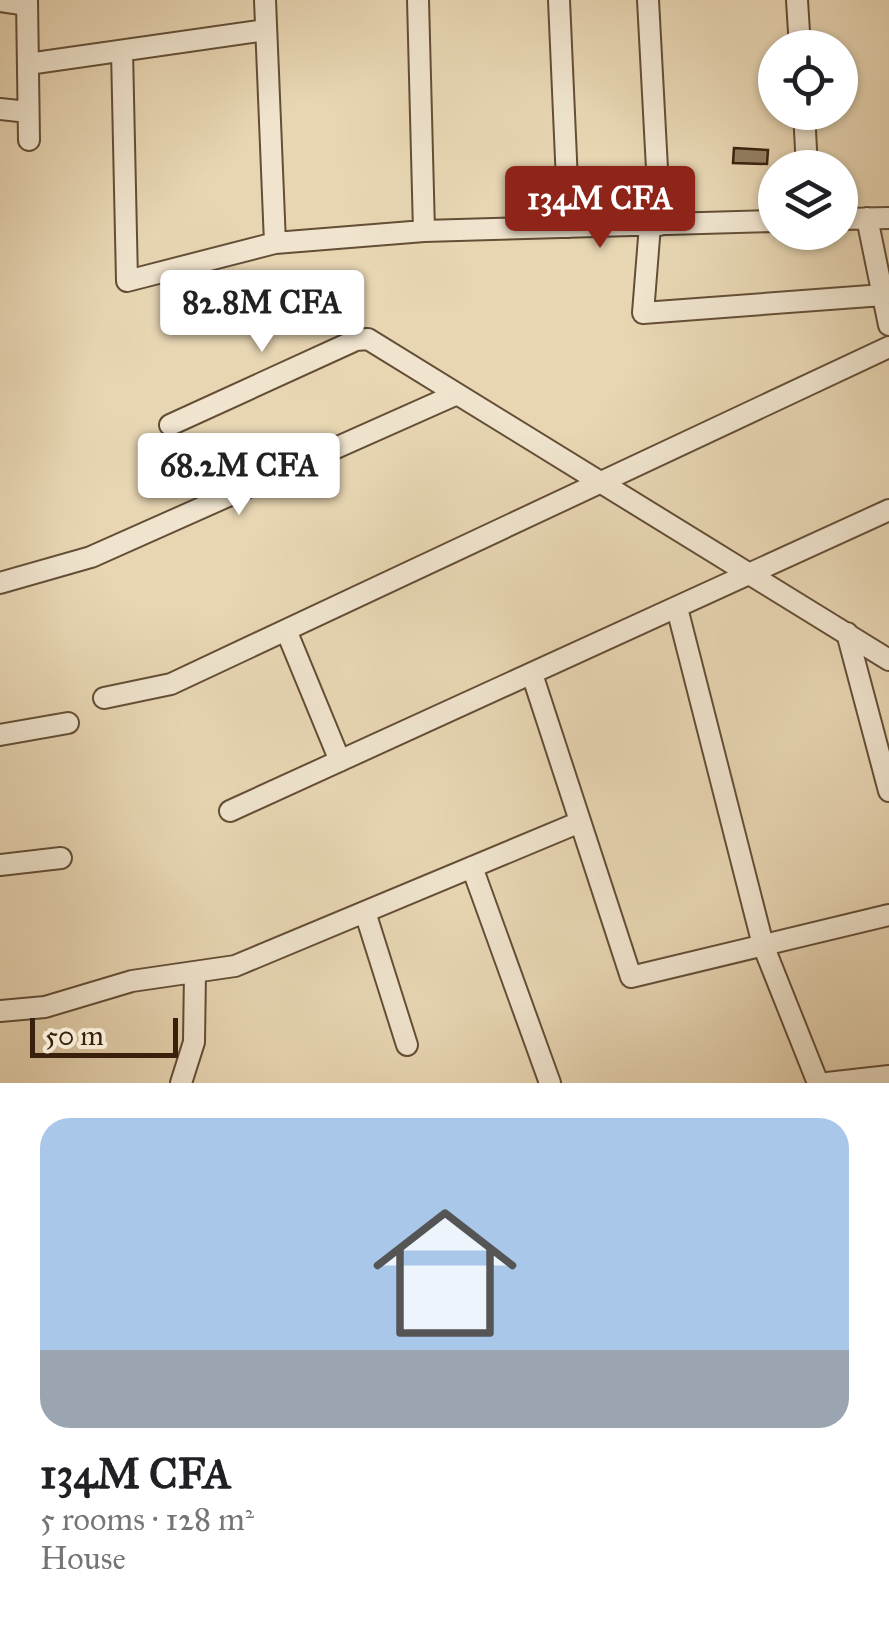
<!DOCTYPE html>
<meta charset="utf-8">
<style>
body{margin:0;font-family:"IM FELL Great Primer",serif;background:#f6f6f6;color:#202124;height:100vh;display:flex;flex-direction:column;font-size:38px;white-space:nowrap}
*{box-sizing:border-box;margin:0}
p{font-size:32px;color:#757577}
.icon{flex:none;width:55px;height:55px;fill:none;stroke:currentColor;stroke-width:2;stroke-linecap:round;stroke-linejoin:round}
.map{position:relative;height:1083px;overflow:hidden}
.details{display:flex;flex-direction:column;background:#fff;flex:1}
.details>*{flex:none}
.buttons{position:absolute;left:758px;top:30px;display:grid;gap:20px}
.buttons a{display:grid;place-items:center;width:100px;height:100px;border-radius:50%;background:#fff;box-shadow:0 2px 8px #0004;font-size:50px}
.scale{position:absolute;left:30px;bottom:25px;width:148px;box-sizing:border-box;padding-left:10px;border:5px solid #38200d;border-top:0;font-size:28px;line-height:35px;white-space:nowrap;color:#38200d;-webkit-text-stroke:8px #f0e4ce;paint-order:stroke}
.price{position:absolute;translate:-50% -85px;padding:0 22px;border-radius:10px;background:#fff;color:#222;font-size:32px;line-height:65px;filter:drop-shadow(0 2px 5px #0008)}
.price::after{content:'';position:absolute;left:50%;top:60px;width:30px;height:22px;margin-left:-15px;background:inherit;clip-path:polygon(0 0,100% 0,50% 100%)}
.price.current{background:#8f2418;color:#fff}
ul{padding:0;list-style:none}
li{display:grid;align-content:center;gap:20px;height:530px;padding:0 40px}
li span{display:grid;place-items:center;height:310px;border-radius:30px;color:#555}
li>.icon{margin-inline-start:auto}
span .icon{width:180px;height:180px;fill:#fffc;stroke-width:1}
li b{font-size:42px}
.map>svg:first-child{display:block}
.building{fill:#947f63;stroke:#38200d;stroke-width:2.5}
.lines{fill:none;stroke-linecap:round;stroke-linejoin:round}
.minor-casing{stroke:#644e36;stroke-width:24}
.minor{stroke:#f0e4ce;stroke-width:20}
</style>
<div class="map">
<svg width="889" height="1083" viewBox="0 0 889 1083">
<rect width="100%" height="100%" fill="#e8d6b3"/>
<filter id="stains"><feTurbulence type="fractalNoise" baseFrequency=".002" numOctaves="4"/><feColorMatrix values="0 0 0 0 .2 0 0 0 0 .09 0 0 0 0 .02 0 0 0 .5 -.17"/></filter>
<radialGradient id="worn" r=".72"><stop offset=".6" stop-color="#630" stop-opacity="0"/><stop offset="1" stop-color="#630" stop-opacity=".3"/></radialGradient>
<!-- building -->
<path class="building" d="M734 148 768 150 767 164 733 163Z"/>
<g class="lines">
<!-- minor casing -->
<g class="minor-casing">
<path id="minor" d="M27 0 29 140
M265 0 275 243
M418 0 424 231
M559 0 569 227
M648 0 660 225
M797 0 800 48
M0 1 27 5
M122 51 127 281 275 243 424 231 775 221
M28 64 266 30
M0 109 28 112
M804 112 807 168
M867 218 889 325
M840 219 889 218
M650 225 643 313 883 295
M170 425 356 340 368 339 889 660
M0 583 91 557 457 394
M677 608 763 945 818 1083
M286 630 340 761
M847 633 889 791
M532 674 631 977 889 915
M104 698 171 684 889 347
M0 735 68 723
M230 811 889 510
M0 865 61 858
M472 867 550 1083
M365 912 407 1045
M0 1011 45 1007 132 981 235 966 580 822
M181 1083 194 1042 195 972
M827 1083 889 1076"/>
</g>
<!-- minor -->
<use href="#minor" class="minor"/>
</g>
<rect width="100%" height="100%" filter="url(#stains)"/>
<rect width="100%" height="100%" fill="url(#worn)"/>
</svg>
<div class="buttons">
<a><svg class="icon" aria-label="locate" viewBox="0 0 24 24"><circle cx="12" cy="12" r="6"/><path d="M12 2v4M12 18v4M2 12h4M18 12h4"/></svg></a>
<a><svg class="icon" aria-label="layers" viewBox="0 0 24 24"><path d="M12 4l9 5-9 5-9-5zM3 14l9 5 9-5"/></svg></a>
</div>
<div class="scale">50 m</div>
<b class="price current" style="left:600px;top:251px">134M CFA</b>
<b class="price" style="left:262px;top:355px">82.8M CFA</b>
<b class="price" style="left:239px;top:518px">68.2M CFA</b>
</div>
<section class="details">
<ul>
<li><span style="background:linear-gradient(#a9c7e8 75%,#9aa5b1 0)"><svg class="icon" aria-label="home" viewBox="0 0 24 24"><path d="M3 11l9-7 9 7M6 9v11h12V9"/></svg></span><div><b>134M CFA</b><p>5 rooms · 128 m²</p><p>House</p></div></li>
</ul>
</section>
